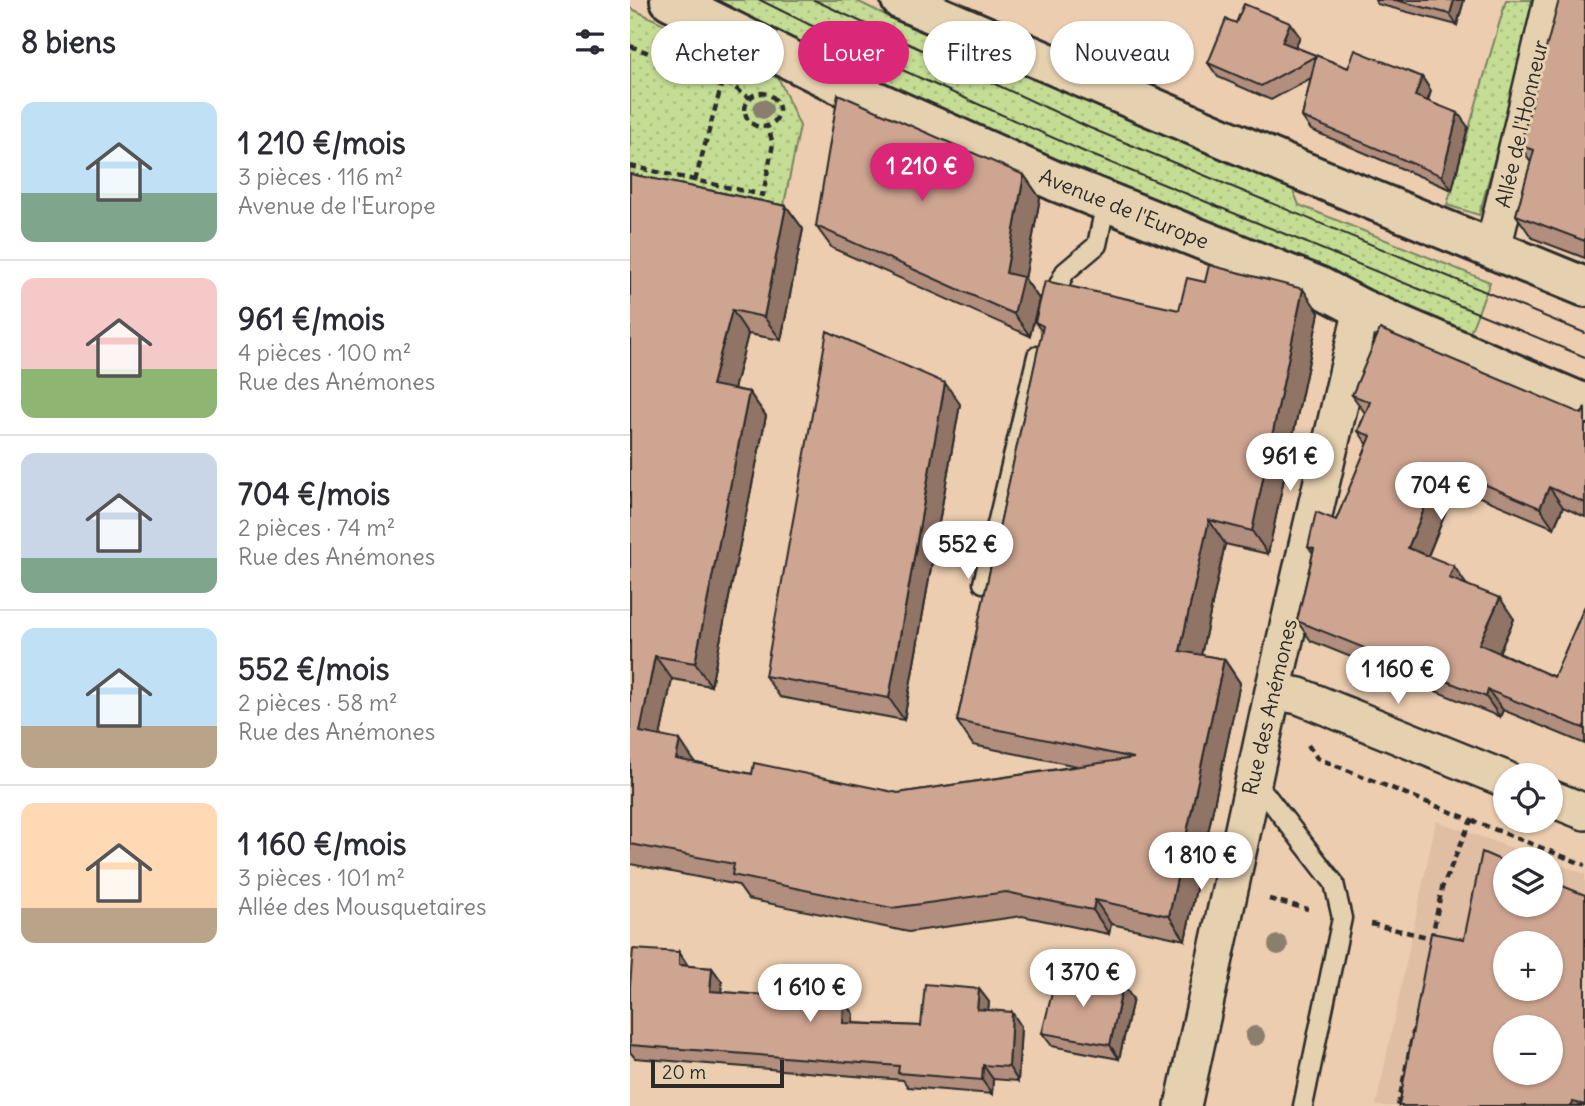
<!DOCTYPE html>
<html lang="fr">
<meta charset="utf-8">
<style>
body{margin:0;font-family:Delius,sans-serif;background:#f7f7f7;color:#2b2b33;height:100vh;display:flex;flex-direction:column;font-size:26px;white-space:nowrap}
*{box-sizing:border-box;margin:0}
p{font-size:23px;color:#7c7c81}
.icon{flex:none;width:38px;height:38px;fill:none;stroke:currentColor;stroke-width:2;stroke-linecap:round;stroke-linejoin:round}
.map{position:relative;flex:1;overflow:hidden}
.drawer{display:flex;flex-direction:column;background:#fff;width:630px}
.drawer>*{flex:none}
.top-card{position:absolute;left:21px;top:21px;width:665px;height:63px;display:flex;gap:14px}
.buttons{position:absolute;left:863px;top:763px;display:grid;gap:14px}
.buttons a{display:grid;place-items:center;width:70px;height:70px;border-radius:50%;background:#fff;box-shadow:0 2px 5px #0004;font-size:35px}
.scale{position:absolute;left:21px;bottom:18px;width:133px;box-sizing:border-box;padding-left:7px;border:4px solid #2b2b2b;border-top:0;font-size:19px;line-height:24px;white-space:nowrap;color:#2b2b2b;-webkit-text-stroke:5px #e5d0af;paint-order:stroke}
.price{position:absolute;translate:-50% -60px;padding:0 16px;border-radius:24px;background:#fff;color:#222;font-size:23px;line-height:46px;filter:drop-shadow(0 2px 4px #0008)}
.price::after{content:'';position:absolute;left:50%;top:42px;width:21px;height:16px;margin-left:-10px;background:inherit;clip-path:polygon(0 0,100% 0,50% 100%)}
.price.active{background:#db2777;color:#fff}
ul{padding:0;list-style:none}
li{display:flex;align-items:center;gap:21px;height:175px;padding:0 21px}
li+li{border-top:2px solid #e1e1e2}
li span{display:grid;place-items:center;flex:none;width:196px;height:140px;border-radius:14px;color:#555}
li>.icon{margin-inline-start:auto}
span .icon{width:84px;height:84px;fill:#fffc;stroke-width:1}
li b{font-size:30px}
h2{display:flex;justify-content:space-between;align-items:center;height:84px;padding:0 21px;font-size:30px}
.pill{padding:0 24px;border-radius:32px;background:#fff;box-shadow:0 2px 5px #0004;font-size:24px;line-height:63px}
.pill.active{background:#db2777;color:#fff}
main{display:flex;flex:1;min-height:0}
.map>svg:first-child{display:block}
.built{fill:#dfbea4;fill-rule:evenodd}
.grass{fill:url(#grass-dots);stroke:#78845f;stroke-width:2}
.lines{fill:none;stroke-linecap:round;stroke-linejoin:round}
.lane-casing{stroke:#2b2b2b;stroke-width:23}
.street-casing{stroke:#2b2b2b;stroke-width:40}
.primary-casing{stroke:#2b2b2b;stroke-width:44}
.path{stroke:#2b2b2b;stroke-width:4.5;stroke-dasharray:7 5;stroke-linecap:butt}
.lane{stroke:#e5d0af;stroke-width:18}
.street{stroke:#e5d0af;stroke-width:35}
.primary{stroke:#e5d0af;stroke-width:38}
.tram{stroke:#2b2b2b;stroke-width:2}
.tree{fill:#8a7e6c}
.wall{fill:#b18e7d;stroke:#2b2b2b;stroke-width:2}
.shaded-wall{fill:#907466;stroke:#2b2b2b;stroke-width:2}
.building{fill:#cea591;stroke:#2b2b2b;stroke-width:2;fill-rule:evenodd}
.labels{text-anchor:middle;stroke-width:6;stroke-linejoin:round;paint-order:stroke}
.street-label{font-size:21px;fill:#2b2b2b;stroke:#e5d0af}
</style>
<main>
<section class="drawer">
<h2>8 biens<svg class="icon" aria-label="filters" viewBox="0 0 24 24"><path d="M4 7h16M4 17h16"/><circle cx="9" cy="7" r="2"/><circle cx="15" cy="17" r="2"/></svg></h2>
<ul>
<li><span style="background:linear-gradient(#bfe0f5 65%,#7fa58c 0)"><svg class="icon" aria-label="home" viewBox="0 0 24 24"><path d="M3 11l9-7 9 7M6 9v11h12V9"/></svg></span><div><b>1 210 €/mois</b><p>3 pièces · 116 m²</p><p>Avenue de l'Europe</p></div></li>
<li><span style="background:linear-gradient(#f6c9c9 65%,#8fb573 0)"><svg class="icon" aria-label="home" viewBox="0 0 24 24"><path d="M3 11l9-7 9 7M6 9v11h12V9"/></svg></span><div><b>961 €/mois</b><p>4 pièces · 100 m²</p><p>Rue des Anémones</p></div></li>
<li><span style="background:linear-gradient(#c9d6e8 75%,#7fa58c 0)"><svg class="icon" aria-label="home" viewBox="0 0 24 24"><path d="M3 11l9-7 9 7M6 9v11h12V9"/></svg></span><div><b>704 €/mois</b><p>2 pièces · 74 m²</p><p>Rue des Anémones</p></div></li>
<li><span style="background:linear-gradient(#bfe0f5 70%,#b9a48a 0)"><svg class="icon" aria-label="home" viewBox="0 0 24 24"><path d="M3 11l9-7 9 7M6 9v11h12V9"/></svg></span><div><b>552 €/mois</b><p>2 pièces · 58 m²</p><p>Rue des Anémones</p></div></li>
<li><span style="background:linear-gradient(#ffd9b3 75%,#b9a48a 0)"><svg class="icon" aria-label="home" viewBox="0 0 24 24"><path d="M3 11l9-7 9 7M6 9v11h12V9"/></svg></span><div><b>1 160 €/mois</b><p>3 pièces · 101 m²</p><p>Allée des Mousquetaires</p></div></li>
</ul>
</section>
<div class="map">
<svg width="955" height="1106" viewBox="0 0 955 1106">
<defs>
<pattern id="grass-dots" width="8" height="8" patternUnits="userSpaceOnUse" patternTransform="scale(1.75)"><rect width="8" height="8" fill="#c4dc93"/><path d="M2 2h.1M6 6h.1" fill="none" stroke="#a9bd7f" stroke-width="1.8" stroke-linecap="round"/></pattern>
</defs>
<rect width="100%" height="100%" fill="#eccdaf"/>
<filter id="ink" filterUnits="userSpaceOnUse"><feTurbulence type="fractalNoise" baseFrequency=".0143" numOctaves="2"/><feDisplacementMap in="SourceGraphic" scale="14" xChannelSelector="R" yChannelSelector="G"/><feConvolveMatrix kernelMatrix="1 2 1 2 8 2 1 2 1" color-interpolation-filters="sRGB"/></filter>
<g filter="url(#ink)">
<!-- built -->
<path class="built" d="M806 821 913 859H875V905H920L921 862 955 874V1106H746ZM875 943H920V989H875ZM875 1027H920V1073H875Z"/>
<!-- grass -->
<path class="grass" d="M74 0H225L282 28 660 183 669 205 860 282 838 338 431 171Z
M876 0H909L849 215 817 205Z
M0 8 57 35 70 57 110 77 127 68 149 79 170 126 151 219 0 188Z"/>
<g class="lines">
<!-- lane casing -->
<g class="lane-casing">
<path id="lane" d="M419 305 435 272 467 245 476 202
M353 583 407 356
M625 781 704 883 712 918 673 1106"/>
</g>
<!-- street casing -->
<g class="street-casing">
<path id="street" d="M863 249 922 0
M643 691 669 696 875 779
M920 798 955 812
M553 1106 643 691 732 309"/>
</g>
<!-- primary casing -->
<g class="primary-casing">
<path id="primary" d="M40 0 219 89 425 181 690 287 732 309 955 404
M271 0 657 165 955 287"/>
</g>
<!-- path -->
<path class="path" d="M0 46 93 80 96 73
M115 110a17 17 0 1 1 34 0a17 17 0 1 1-34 0Z
M0 166 133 195 143 144 138 127
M65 181 93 80 120 98
M678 745 687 758 841 820 812 888 802 937
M841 820 955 865
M639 899 678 909
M741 924 802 938
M768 1106 786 1018"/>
<!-- lane -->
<use href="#lane" class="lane"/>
<!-- street -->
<use href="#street" class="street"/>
<!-- primary -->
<use href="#primary" class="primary"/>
<!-- tram -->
<path class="tram" d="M130 0 259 64 457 153 955 357
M184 0 460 128 955 333"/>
</g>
<!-- trees -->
<g class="tree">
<circle cx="133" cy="109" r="10"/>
<circle cx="648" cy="945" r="10"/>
<circle cx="625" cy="1036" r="10"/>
</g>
<!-- wall -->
<path class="wall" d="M745 0H834L827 25 747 4Z
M955 0V258L902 238 886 215 901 162 890 146Z
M670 37 665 47 718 68 792 77 801 91 798 101 838 127 822 190 681 130 672 117 681 78 641 100 588 77 578 63Z
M0 174 156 206 173 229 151 340 118 334 104 389 119 392 136 416 81 686 42 679 30 736 65 763 122 774 268 793 447 766 343 745 327 721 412 332 405 322 549 310 689 313 638 554 595 544 571 655 594 659 610 683 555 940 481 924 479 934 392 916 279 932 118 899 108 885 0 864Z
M394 175 410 198 395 279 409 299 400 336 202 248 186 226Z
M722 395 952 414 955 407V517L933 507 924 528 826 487 798 556 884 619 869 652 924 677 955 606V744L873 710 870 717 681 641 667 621 683 553 678 547 706 520 738 445 728 431 735 413Z
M330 404 274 720 150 697 135 676Z
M955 895V1106H769L834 939Z
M49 952 58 966 82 968 92 982 91 992 214 1001 224 1014 223 1023 291 1026 349 989 359 1002 358 1010 391 1026 388 1081 363 1079 362 1094 278 1087 273 1080 5 1058 0 1052V986Z
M503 999 489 1059 422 1046 412 1033Z"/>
<!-- shaded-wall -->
<path class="shaded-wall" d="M824 0H834L827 25 820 14Z
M660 23 670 37 661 55 652 42Z
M792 77 801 91 794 109 785 96Z
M828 113 838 127 822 190 812 176Z
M394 175 410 198 395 279 409 299 400 336 384 314 376 273Z
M156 206 173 229 151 340 134 317Z
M673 289 689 313 638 554 622 531Z
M102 310 118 334 99 409 82 385Z
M315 383 330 404 274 720 259 698Z
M119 392 136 416 81 686 65 663Z
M812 466 826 487 793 568 778 548Z
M919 487 933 507 924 528 910 508Z
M579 520 595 544 567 674 550 651Z
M824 566 838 587 819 578Z
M870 598 884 619 864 664 849 644Z
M25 656 42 679 26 756 10 732Z
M594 659 610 683 555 940 539 916Z
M858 690 873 710 870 717 856 697Z
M50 740 66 764 46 759Z
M465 900 481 924 479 934 463 910Z
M49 952 58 966 49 965Z
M82 968 92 982 90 1005 80 991Z
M493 985 503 999 489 1059 480 1045Z
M349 989 359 1002 357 1022 347 1009Z
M214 1001 224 1014 222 1036 213 1023Z
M382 1012 391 1026 388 1081 379 1067Z
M353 1065 363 1079 362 1094 352 1080Z"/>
<!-- building -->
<path class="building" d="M765 0H824L820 14Z
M929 0H955V241L886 215 904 150 890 146Z
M614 4 660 23 652 42 718 68 725 50 792 77 785 96 828 113 812 176 672 117 686 56 631 86 578 63 596 19 606 23Z
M208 94 394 175 376 273 393 277 384 314 186 226Z
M0 174 156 206 134 317 102 310 82 385 119 392 65 663 25 656 10 732 50 740 46 759 122 774 124 763 268 793 504 758 327 721 413 326 405 322 415 281 549 310 557 278 575 282 579 265 673 289 622 531 579 520 550 651 594 659 539 916 465 900 463 910 376 892 262 908 102 875 104 864 0 844Z
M750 329 952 414 955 407V503L919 487 910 508 812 466 778 548 824 566 819 578 870 598 849 644 924 677 955 606V724L953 728 858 690 856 697 667 621 684 549 678 547 686 512 706 520 741 436 728 431 740 402 722 395Z
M197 331 315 383 259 698 135 676Z
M852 852 875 862V905H920V881L955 895V1105L943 1102 942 1106H769L801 933 834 939ZM875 943H920V989H875ZM875 1027H920V1073H875Z
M3 949 49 952V965L82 968 80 991 214 1001 213 1023 291 1026 295 984 349 989 347 1009 382 1012 379 1067 353 1065 352 1080 268 1073 269 1066 0 1045V986Z
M427 973 493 985 480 1045 412 1033Z"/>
</g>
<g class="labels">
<!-- street labels -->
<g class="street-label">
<text transform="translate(892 124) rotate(-77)" y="7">Allée de l'Honneur</text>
<text transform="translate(494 209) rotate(22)" y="7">Avenue de l'Europe</text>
<text transform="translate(640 707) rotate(-77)" y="7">Rue des Anémones</text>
</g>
</g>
</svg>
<div class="buttons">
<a><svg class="icon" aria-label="locate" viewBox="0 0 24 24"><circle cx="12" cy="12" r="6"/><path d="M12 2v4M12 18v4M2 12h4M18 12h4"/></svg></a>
<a><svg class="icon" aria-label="layers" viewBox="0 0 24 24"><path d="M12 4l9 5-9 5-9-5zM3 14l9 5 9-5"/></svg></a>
<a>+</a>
<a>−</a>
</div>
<div class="scale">20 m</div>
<b class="price active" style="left:292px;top:203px">1 210 €</b>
<b class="price" style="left:660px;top:493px">961 €</b>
<b class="price" style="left:811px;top:522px">704 €</b>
<b class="price" style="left:338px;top:581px">552 €</b>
<b class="price" style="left:768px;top:706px">1 160 €</b>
<b class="price" style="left:571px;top:892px">1 810 €</b>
<b class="price" style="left:453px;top:1009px">1 370 €</b>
<b class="price" style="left:180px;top:1024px">1 610 €</b>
<div class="top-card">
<a class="pill">Acheter</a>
<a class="pill active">Louer</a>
<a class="pill">Filtres</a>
<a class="pill">Nouveau</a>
</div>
</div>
</main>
